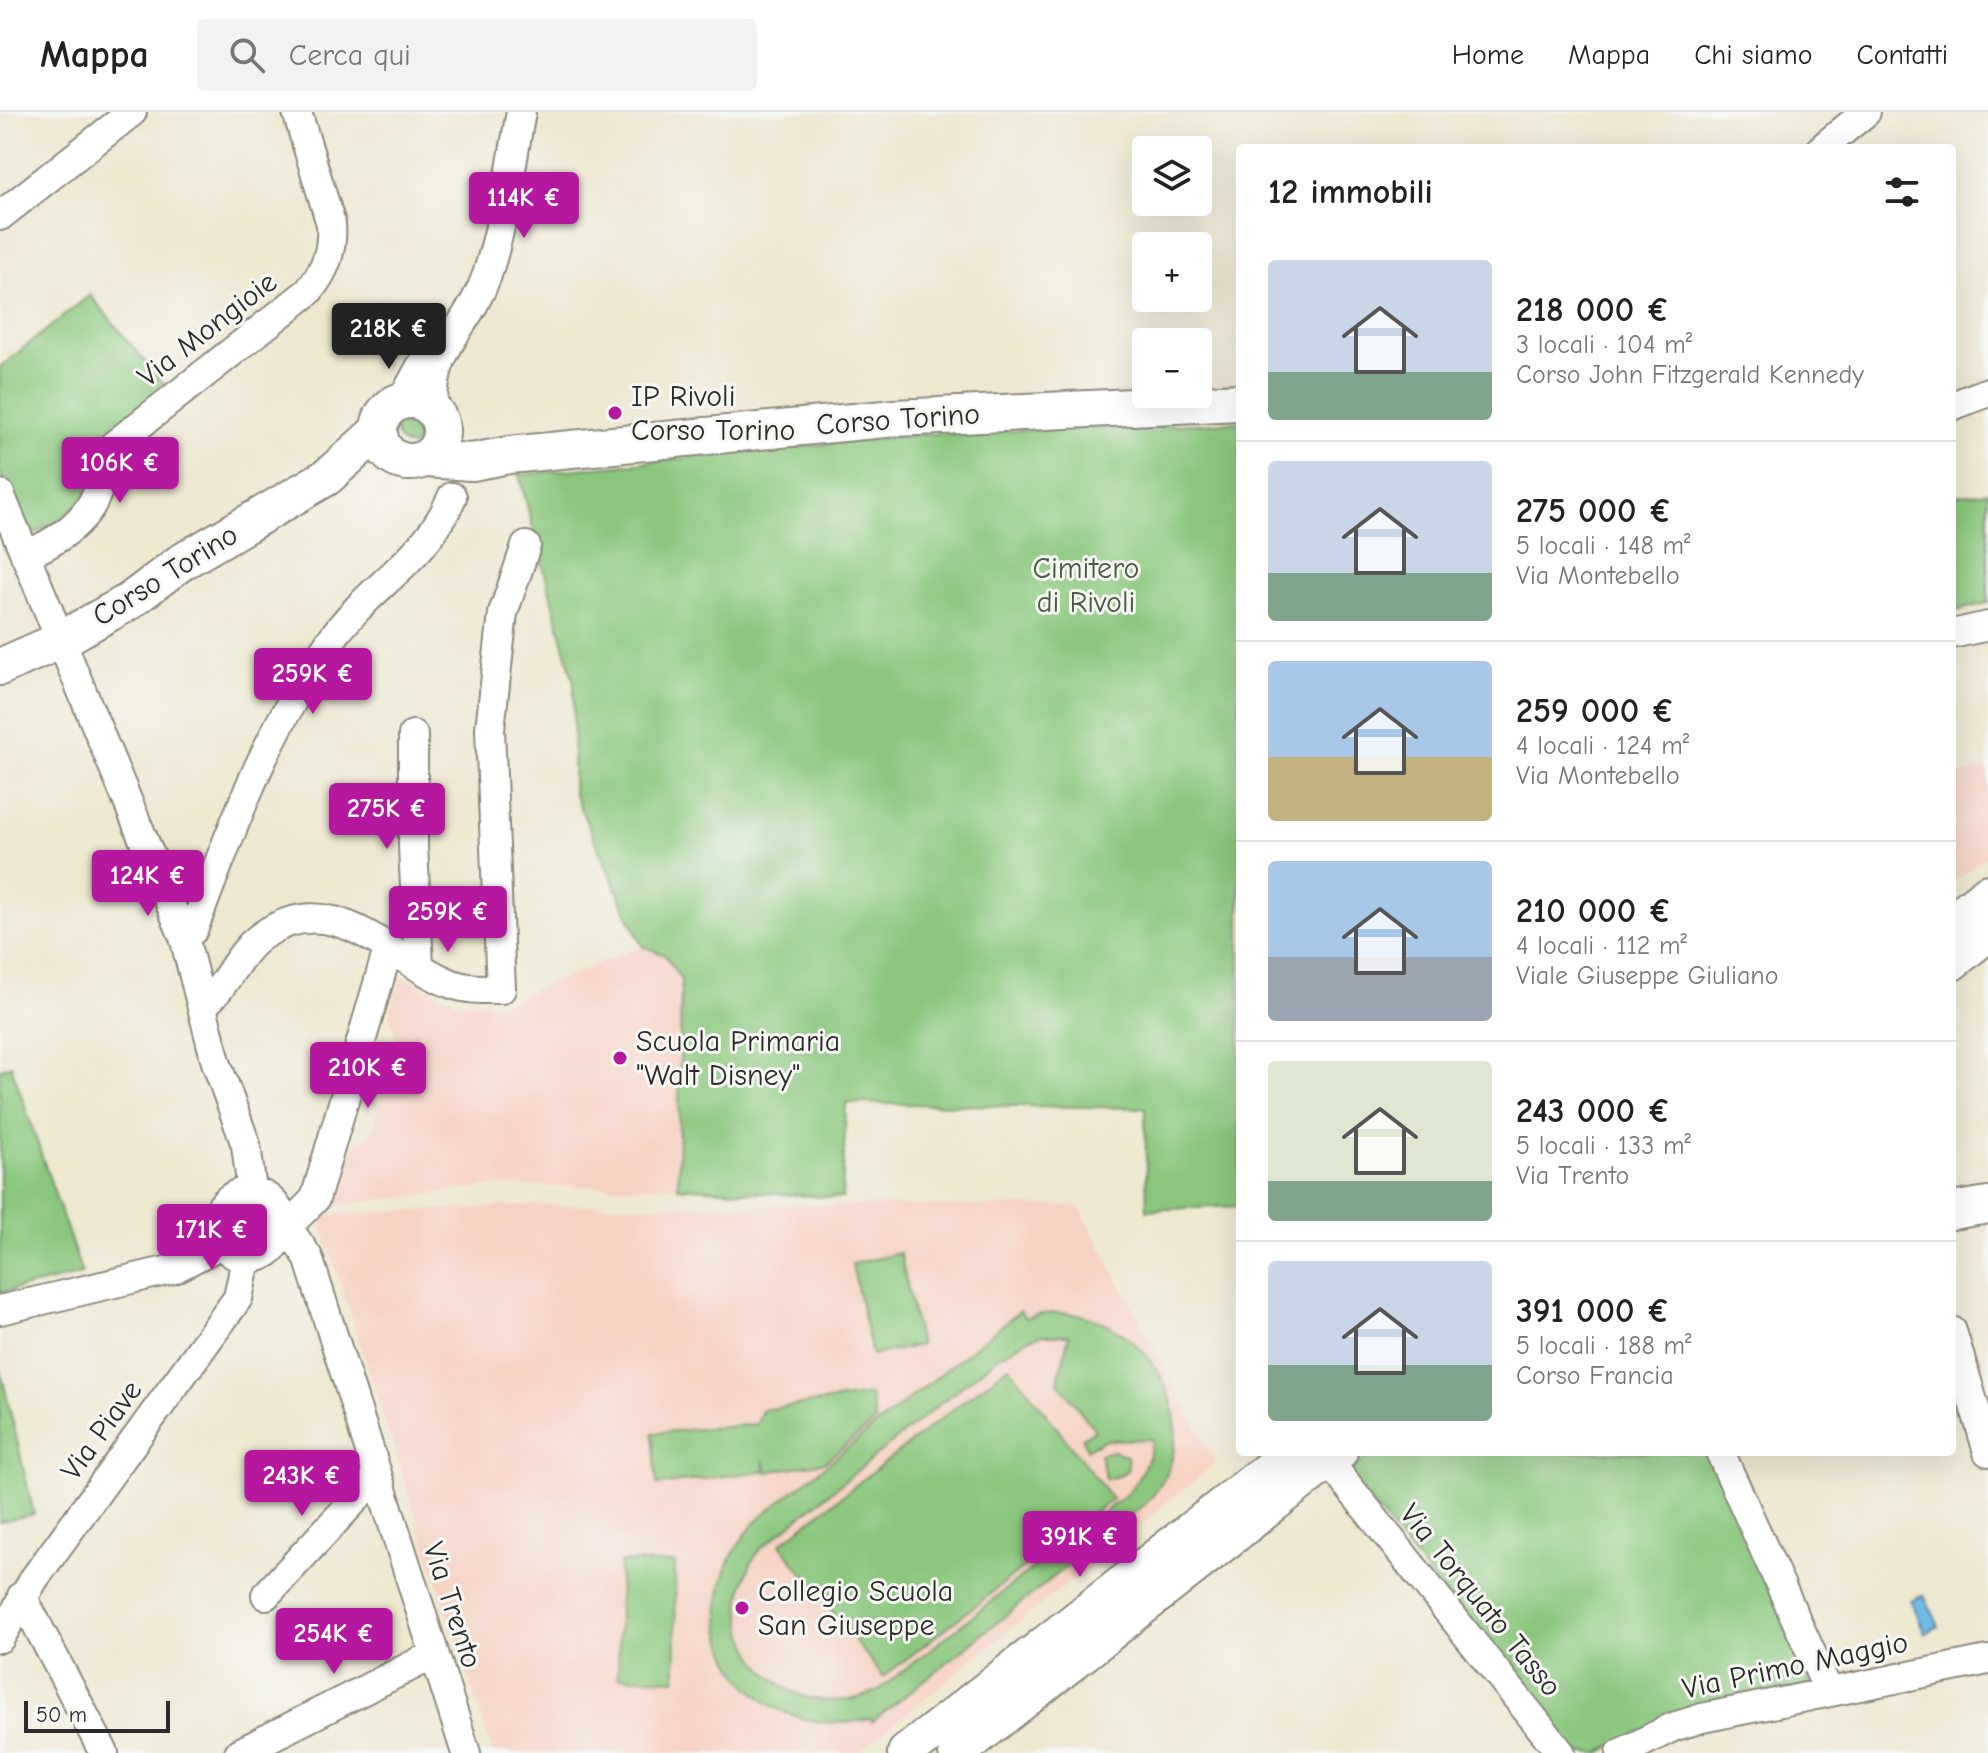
<!DOCTYPE html>
<html lang="it">
<meta charset="utf-8">
<style>
body{margin:0;font-family:"Comic Neue",sans-serif;background:#f2f2f2;color:#222;height:100vh;display:flex;flex-direction:column;font-size:30px;white-space:nowrap}
*{box-sizing:border-box;margin:0}
p{font-size:26px;color:#767676}
.icon{flex:none;width:44px;height:44px;fill:none;stroke:currentColor;stroke-width:2;stroke-linecap:round;stroke-linejoin:round}
.map{position:relative;flex:1;overflow:hidden}
.details{position:absolute;left:1236px;top:32px;width:720px;height:1312px;display:flex;flex-direction:column;background:#fff;border-radius:8px;box-shadow:0 8px 32px #0002}
.details>*{flex:none}
.controls{position:absolute;left:1132px;top:24px;display:grid;gap:16px}
.controls a{display:grid;place-items:center;width:80px;height:80px;border-radius:8px;background:#fff;box-shadow:0 8px 32px #0002;font-size:40px}
.scale{position:absolute;left:24px;bottom:20px;width:146px;box-sizing:border-box;padding-left:8px;border:4px solid #2b2b2b;border-top:0;font-size:22px;line-height:28px;white-space:nowrap;color:#2b2b2b;-webkit-text-stroke:6px #f6f6f2;paint-order:stroke}
.price{position:absolute;translate:-50% -68px;padding:0 18px;border-radius:8px;background:#b5179e;color:#fff;font-size:26px;line-height:52px;filter:drop-shadow(0 2px 4px #0008)}
.price::after{content:'';position:absolute;left:50%;top:48px;width:24px;height:18px;margin-left:-12px;background:inherit;clip-path:polygon(0 0,100% 0,50% 100%)}
.price.on{background:#222;color:#fff}
ul{padding:0;list-style:none}
li{display:flex;align-items:center;gap:24px;height:200px;padding:0 32px}
li+li{border-top:2px solid #e0e0e0}
li span{display:grid;place-items:center;flex:none;width:224px;height:160px;border-radius:8px;color:#555}
li>.icon{margin-inline-start:auto}
span .icon{width:96px;height:96px;fill:#fffc;stroke-width:1}
li b{font-size:34px}
h2{display:flex;justify-content:space-between;align-items:center;height:96px;padding:0 32px;font-size:34px}
header{display:flex;align-items:center;gap:48px;box-sizing:border-box;height:112px;padding:0 40px;background:#fff;border-bottom:2px solid #e0e0e0}
header strong{font-size:38px}
nav{display:flex;gap:44px;margin-inline-start:auto;font-size:28px}
.search{width:560px;height:72px;background:#f2f2f2;display:flex;align-items:center;gap:20px;box-sizing:border-box;padding:0 28px;border-radius:8px;color:#767676;font-size:30px}
.map>svg:first-child{display:block}
.built{fill:#f6d2c3}
.green{fill:#8ac77d;stroke:#5a7954;stroke-width:2;fill-rule:evenodd}
.water{fill:#6fbce9;stroke:#4d748a;stroke-width:2}
.lines{fill:none;stroke-linecap:round;stroke-linejoin:round}
.minor-casing{stroke:#8c8a7e;stroke-width:32}
.major-casing{stroke:#8c8a7e;stroke-width:40}
.minor{stroke:#fff;stroke-width:28}
.major{stroke:#fff;stroke-width:36}
.poi-dot{fill:#b5179e;stroke:#f6f6f2;stroke-width:3}
.labels{text-anchor:middle;stroke-width:6;stroke-linejoin:round;paint-order:stroke}
.street-label{font-size:30px;fill:#2b2b2b;stroke:#f6f6f2}
.poi-label{font-size:30px;fill:#2b2b2b;stroke:#f6f6f2;text-anchor:start}
.park-label{font-size:30px;fill:#485a44;stroke:#f6f6f2}
</style>
<header>
<strong>Mappa</strong>
<div class="search"><svg class="icon" aria-label="search" viewBox="0 0 24 24"><circle cx="10" cy="10" r="6"/><path d="M15 15l6 6"/></svg>Cerca qui</div>
<nav><a>Home</a><a>Mappa</a><a>Chi siamo</a><a>Contatti</a></nav>
</header>
<div class="map">
<svg width="1988" height="1641" viewBox="0 0 1988 1641">
<rect width="100%" height="100%" fill="#f6f6f2"/>
<filter id="ink" filterUnits="userSpaceOnUse"><feTurbulence type="fractalNoise" baseFrequency=".0125" numOctaves="2"/><feDisplacementMap in="SourceGraphic" scale="16" xChannelSelector="R" yChannelSelector="G"/><feConvolveMatrix kernelMatrix="1 2 1 2 8 2 1 2 1" color-interpolation-filters="sRGB"/></filter>
<filter id="wash" filterUnits="userSpaceOnUse"><feTurbulence type="fractalNoise" baseFrequency=".006" numOctaves="4" result="noise"/><feDisplacementMap in="SourceGraphic" scale="32" xChannelSelector="R" yChannelSelector="G"/><feGaussianBlur stdDeviation="1.8" result="paint"/><feColorMatrix in="noise" values="0 0 0 0 0 0 0 0 0 0 0 0 0 0 0 0 0 1.4 0 .05"/><feComposite in="paint" operator="in"/></filter>
<g filter="url(#wash)">
<rect width="100%" height="100%" fill="#eee8d0"/>
<!-- built -->
<path class="built" d="M1988 656V743L1952 772V665Z
M642 834 665 843 681 868 678 1075 496 1074 330 1094 355 1031 370 1026 394 940 396 922 389 905 400 864 457 890 499 892Z
M540 1093 1079 1094 1216 1351 858 1641H493L318 1103Z"/>
<!-- green -->
<path class="green" d="M90 183 168 277 85 385 63 407 28 425 0 361V255Z
M396 319a15 15 0 1 1 30 0a15 15 0 1 1-30 0Z
M1240 310V1098L1235 1094 1147 1098 1145 996 846 991 842 1086 678 1075 681 868 665 843 642 834 573 680 574 571 519 363 926 322Z
M1988 380V491L1955 499 1952 384Z
M11 953 82 1162 0 1181V957Z
M233 1111a17 17 0 1 1 34 0a17 17 0 1 1-34 0Z
M900 1141 920 1233 872 1243 852 1152Z
M1020 1199 1025 1206C1132 1172 1226 1311 1145 1392L872 1610 870 1607C740 1635 667 1497 762 1404ZM1043 1223H1069L1058 1270 1095 1318 1082 1326 1087 1337 1104 1328 1152 1327C1150 1348 1140 1365 1128 1381L879 1578C787 1623 701 1521 760 1437L998 1245 1029 1227Z
M1009 1254 1112 1387 883 1565 780 1432Z
M0 1255 34 1402 0 1410Z
M870 1283 875 1310 824 1350 767 1360 764 1347 765 1359 657 1373 653 1321 757 1312 762 1298Z
M1115 1339 1127 1344 1128 1357 1121 1363 1106 1367 1100 1342Z
M1374 1340H1709L1812 1574 1668 1606 1600 1641H1572L1347 1361Z
M620 1450 675 1451 676 1567 618 1565Z"/>
<!-- water -->
<path class="water" d="M1924 1483 1939 1514 1925 1521 1911 1489Z"/>
</g>
<g filter="url(#ink)">
<g class="lines">
<!-- minor casing -->
<g class="minor-casing">
<path id="minor" d="M1822 36 1866 0
M0 104 132 0
M402 289 421 254 437 237
M1952 294 1988 280
M433 297C431 233 468 217 487 163 504 111 511 54 521 0
M0 382 184 825 216 950 246 1033 252 1079
M25 443C53 432 86 411 97 381 103 364 104 348 114 333L308 180C325 159 333 139 331 112L297 0
M1952 522 1988 514
M413 623V735L419 854
M184 825 193 818C232 717 267 617 331 528 371 472 426 448 452 385
M204 892C228 874 236 841 263 823 336 773 391 849 452 872 468 878 484 877 501 877L490 617 503 501 526 434
M216 1113a33 33 0 1 1 66 0a33 33 0 1 1-66 0Z
M283 1110 297 1105 315 1087 389 834
M282 1118 295 1126 308 1145 466 1641
M0 1198 174 1157 221 1132
M1952 1219 1988 1340
M1321 1340 1561 1641
M1720 1340 1828 1578
M266 1483 377 1364
M22 1484 104 1641
M0 1526 34 1467 238 1186 246 1147
M239 1641 433 1543
M1621 1641 1673 1615 1702 1606 1988 1548"/>
</g>
<!-- major casing -->
<g class="major-casing">
<path id="major" d="M379 319a31 31 0 1 1 62 0a31 31 0 1 1-62 0Z
M425 347 472 350 509 343 895 306 1240 290
M0 555 59 529 130 489 180 451 327 365 379 318
M1952 809 1988 781
M1952 850 1988 821
M1952 1099 1988 1093
M906 1641 1291 1340
M957 1641 1339 1340"/>
</g>
<!-- minor -->
<use href="#minor" class="minor"/>
<!-- major -->
<use href="#major" class="major"/>
</g>
</g>
<!-- markers -->
<g class="poi-dot">
<circle cx="615" cy="301" r="8"/>
<circle cx="620" cy="946" r="8"/>
<circle cx="742" cy="1496" r="8"/>
</g>
<g class="labels">
<!-- street labels -->
<g class="street-label">
<text transform="translate(207 217) rotate(-38)" y="10">Via Mongioie</text>
<text transform="translate(898 307) rotate(-4)" y="10">Corso Torino</text>
<text transform="translate(165 463) rotate(-32)" y="10">Corso Torino</text>
<text transform="translate(101 1318) rotate(-54)" y="10">Via Piave</text>
<text transform="translate(1481 1488) rotate(51)" y="10">Via Torquato Tasso</text>
<text transform="translate(453 1493) rotate(72)" y="10">Via Trento</text>
<text transform="translate(1795 1553) rotate(-12)" y="10">Via Primo Maggio</text>
</g>
<!-- poi labels -->
<g class="poi-label">
<text x="631" y="294">IP Rivoli<tspan x="631" dy="34">Corso Torino</tspan></text>
<text x="636" y="939">Scuola Primaria<tspan x="636" dy="34">"Walt Disney"</tspan></text>
<text x="758" y="1489">Collegio Scuola<tspan x="758" dy="34">San Giuseppe</tspan></text>
</g>
<!-- park labels -->
<g class="park-label">
<text x="1086" y="466">Cimitero<tspan x="1086" dy="34">di Rivoli</tspan></text>
</g>
</g>
</svg>
<div class="controls">
<a><svg class="icon" aria-label="layers" viewBox="0 0 24 24"><path d="M12 4l9 5-9 5-9-5zM3 14l9 5 9-5"/></svg></a>
<a>+</a>
<a>−</a>
</div>
<div class="scale">50 m</div>
<b class="price" style="left:524px;top:128px">114K €</b>
<b class="price on" style="left:389px;top:259px">218K €</b>
<b class="price" style="left:120px;top:393px">106K €</b>
<b class="price" style="left:313px;top:604px">259K €</b>
<b class="price" style="left:387px;top:739px">275K €</b>
<b class="price" style="left:148px;top:806px">124K €</b>
<b class="price" style="left:448px;top:842px">259K €</b>
<b class="price" style="left:368px;top:998px">210K €</b>
<b class="price" style="left:212px;top:1160px">171K €</b>
<b class="price" style="left:302px;top:1406px">243K €</b>
<b class="price" style="left:1080px;top:1467px">391K €</b>
<b class="price" style="left:334px;top:1564px">254K €</b>
<section class="details">
<h2>12 immobili<svg class="icon" aria-label="filters" viewBox="0 0 24 24"><path d="M4 7h16M4 17h16"/><circle cx="9" cy="7" r="2"/><circle cx="15" cy="17" r="2"/></svg></h2>
<ul>
<li><span style="background:linear-gradient(#c9d6e8 70%,#7fa58c 0)"><svg class="icon" aria-label="home" viewBox="0 0 24 24"><path d="M3 11l9-7 9 7M6 9v11h12V9"/></svg></span><div><b>218 000 €</b><p>3 locali · 104 m²</p><p>Corso John Fitzgerald Kennedy</p></div></li>
<li><span style="background:linear-gradient(#c9d6e8 70%,#7fa58c 0)"><svg class="icon" aria-label="home" viewBox="0 0 24 24"><path d="M3 11l9-7 9 7M6 9v11h12V9"/></svg></span><div><b>275 000 €</b><p>5 locali · 148 m²</p><p>Via Montebello</p></div></li>
<li><span style="background:linear-gradient(#a9c7e8 60%,#c2b280 0)"><svg class="icon" aria-label="home" viewBox="0 0 24 24"><path d="M3 11l9-7 9 7M6 9v11h12V9"/></svg></span><div><b>259 000 €</b><p>4 locali · 124 m²</p><p>Via Montebello</p></div></li>
<li><span style="background:linear-gradient(#a9c7e8 60%,#9aa5b1 0)"><svg class="icon" aria-label="home" viewBox="0 0 24 24"><path d="M3 11l9-7 9 7M6 9v11h12V9"/></svg></span><div><b>210 000 €</b><p>4 locali · 112 m²</p><p>Viale Giuseppe Giuliano</p></div></li>
<li><span style="background:linear-gradient(#dfe7d0 75%,#7fa58c 0)"><svg class="icon" aria-label="home" viewBox="0 0 24 24"><path d="M3 11l9-7 9 7M6 9v11h12V9"/></svg></span><div><b>243 000 €</b><p>5 locali · 133 m²</p><p>Via Trento</p></div></li>
<li><span style="background:linear-gradient(#c9d6e8 65%,#7fa58c 0)"><svg class="icon" aria-label="home" viewBox="0 0 24 24"><path d="M3 11l9-7 9 7M6 9v11h12V9"/></svg></span><div><b>391 000 €</b><p>5 locali · 188 m²</p><p>Corso Francia</p></div></li>
</ul>
</section>
</div>
